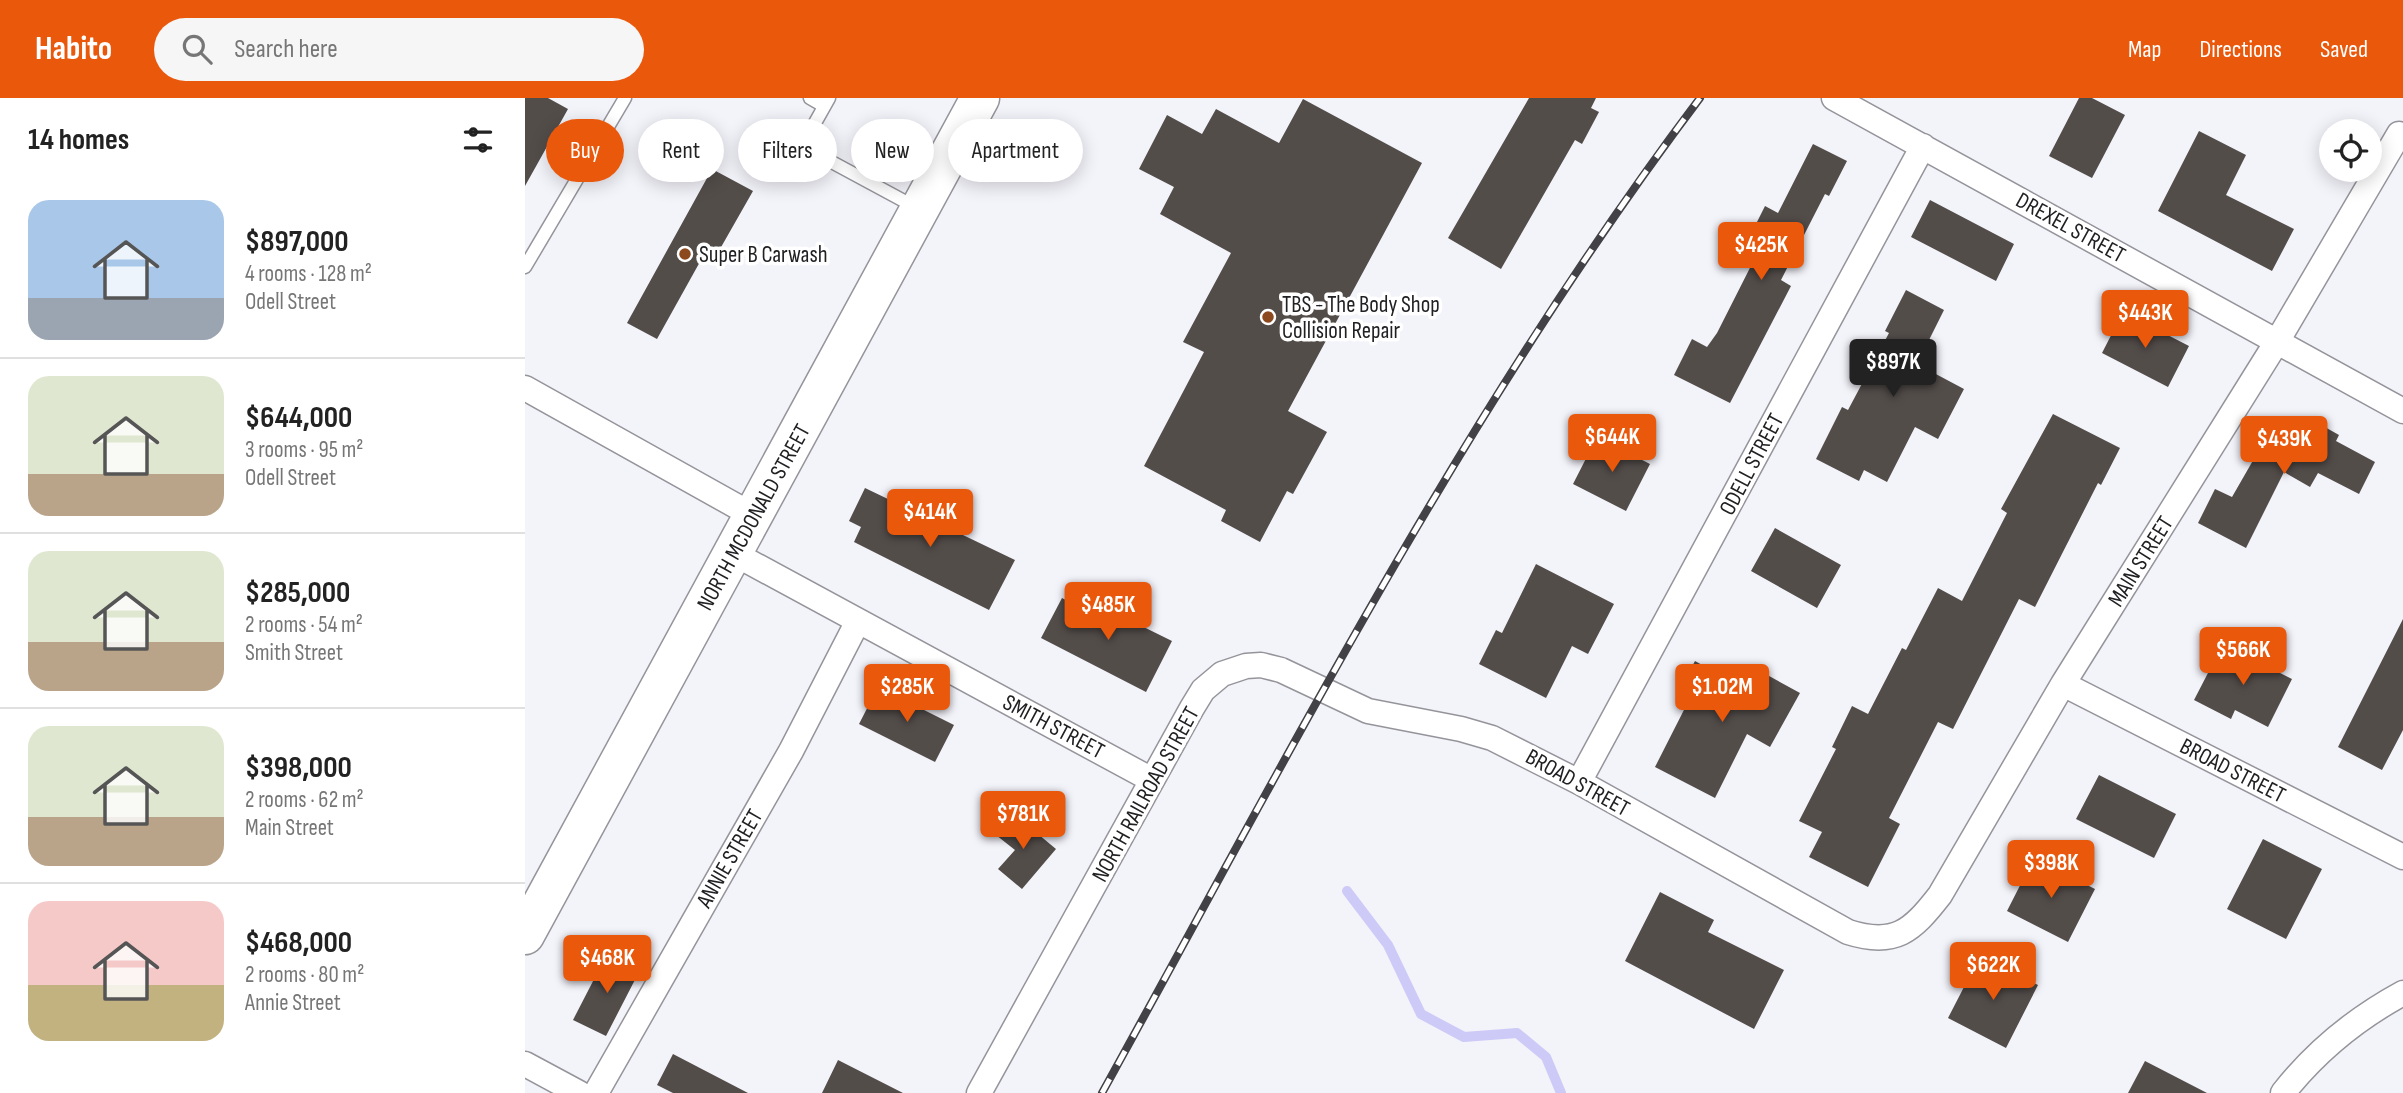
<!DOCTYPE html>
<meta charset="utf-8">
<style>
body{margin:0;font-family:"Sofia Sans Condensed",sans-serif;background:#f6f6f6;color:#222;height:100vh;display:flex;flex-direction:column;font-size:26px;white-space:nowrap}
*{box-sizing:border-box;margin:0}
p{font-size:23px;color:#767676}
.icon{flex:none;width:38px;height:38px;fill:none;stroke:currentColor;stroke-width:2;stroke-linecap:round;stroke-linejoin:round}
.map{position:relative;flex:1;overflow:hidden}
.side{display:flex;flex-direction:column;background:#fff;width:525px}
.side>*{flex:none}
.banner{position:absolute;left:21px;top:21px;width:665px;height:63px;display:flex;gap:14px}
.controls{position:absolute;left:1794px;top:21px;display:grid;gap:14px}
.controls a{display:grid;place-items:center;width:63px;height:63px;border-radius:50%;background:#fff;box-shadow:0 4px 18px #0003;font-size:35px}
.price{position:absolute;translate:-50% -60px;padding:0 16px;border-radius:7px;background:#ea580c;color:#fff;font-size:23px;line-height:46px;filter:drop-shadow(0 2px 4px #0008)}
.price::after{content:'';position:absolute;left:50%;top:42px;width:21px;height:16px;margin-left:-10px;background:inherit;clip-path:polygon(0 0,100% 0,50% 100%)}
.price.selected{background:#222;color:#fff}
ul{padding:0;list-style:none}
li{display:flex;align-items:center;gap:21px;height:175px;padding:0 28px}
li+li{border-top:2px solid #e0e0e0}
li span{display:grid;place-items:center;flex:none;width:196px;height:140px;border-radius:21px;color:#555}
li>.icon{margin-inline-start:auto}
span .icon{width:84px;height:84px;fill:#fffc;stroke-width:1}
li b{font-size:30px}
h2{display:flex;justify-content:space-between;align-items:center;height:84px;padding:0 28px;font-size:30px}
.tag{padding:0 24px;border-radius:32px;background:#fff;box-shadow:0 4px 18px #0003;font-size:24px;line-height:63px}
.tag.selected{background:#ea580c;color:#fff}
header{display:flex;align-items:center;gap:42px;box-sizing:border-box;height:98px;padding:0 35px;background:#ea580c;color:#fff}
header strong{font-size:33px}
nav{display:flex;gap:38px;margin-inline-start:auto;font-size:24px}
.search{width:490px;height:63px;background:#f6f6f6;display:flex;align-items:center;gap:18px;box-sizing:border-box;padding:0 24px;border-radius:38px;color:#767676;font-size:26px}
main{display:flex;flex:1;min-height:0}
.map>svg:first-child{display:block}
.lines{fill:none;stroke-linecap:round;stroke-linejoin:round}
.stream{stroke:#cecaf7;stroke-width:10}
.building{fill:#534d4a}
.lane-casing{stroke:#95949b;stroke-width:15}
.street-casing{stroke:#95949b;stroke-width:27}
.primary-casing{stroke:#95949b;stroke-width:41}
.lane{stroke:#fff;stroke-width:12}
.street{stroke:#fff;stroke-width:24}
.primary{stroke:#fff;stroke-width:38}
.rail-casing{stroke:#424246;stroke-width:8}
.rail{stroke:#fff;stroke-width:5;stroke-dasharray:16;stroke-linecap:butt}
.poi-dot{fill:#8d491e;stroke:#fff;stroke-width:2.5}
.labels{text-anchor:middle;stroke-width:7;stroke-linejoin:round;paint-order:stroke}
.street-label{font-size:23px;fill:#212124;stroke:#fff}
.poi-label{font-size:23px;fill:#212124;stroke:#fff;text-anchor:start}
</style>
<header>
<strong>Habito</strong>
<div class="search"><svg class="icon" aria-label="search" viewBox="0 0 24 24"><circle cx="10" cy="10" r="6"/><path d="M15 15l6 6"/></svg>Search here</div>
<nav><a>Map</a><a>Directions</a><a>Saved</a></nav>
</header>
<main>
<section class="side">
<h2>14 homes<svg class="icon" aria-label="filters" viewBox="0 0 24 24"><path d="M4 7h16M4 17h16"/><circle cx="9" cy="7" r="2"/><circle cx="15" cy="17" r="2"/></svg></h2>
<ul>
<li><span style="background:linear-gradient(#a9c7e8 70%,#9aa5b1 0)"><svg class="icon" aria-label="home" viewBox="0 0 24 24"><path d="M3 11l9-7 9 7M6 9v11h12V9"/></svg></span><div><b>$897,000</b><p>4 rooms · 128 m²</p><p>Odell Street</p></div></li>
<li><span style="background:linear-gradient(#dfe7d0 70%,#b9a48a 0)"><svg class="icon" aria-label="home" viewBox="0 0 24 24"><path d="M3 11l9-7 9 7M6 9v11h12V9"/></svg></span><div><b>$644,000</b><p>3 rooms · 95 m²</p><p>Odell Street</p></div></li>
<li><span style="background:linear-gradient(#dfe7d0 65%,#b9a48a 0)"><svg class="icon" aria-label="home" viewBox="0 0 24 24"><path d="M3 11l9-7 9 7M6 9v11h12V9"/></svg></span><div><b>$285,000</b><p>2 rooms · 54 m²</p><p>Smith Street</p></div></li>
<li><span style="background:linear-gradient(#dfe7d0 65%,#b9a48a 0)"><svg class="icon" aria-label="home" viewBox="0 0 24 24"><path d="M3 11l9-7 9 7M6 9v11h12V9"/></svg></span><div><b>$398,000</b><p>2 rooms · 62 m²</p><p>Main Street</p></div></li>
<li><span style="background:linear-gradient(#f6c9c9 60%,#c2b280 0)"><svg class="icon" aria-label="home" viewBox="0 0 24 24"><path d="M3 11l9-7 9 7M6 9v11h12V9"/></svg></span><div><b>$468,000</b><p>2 rooms · 80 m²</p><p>Annie Street</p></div></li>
</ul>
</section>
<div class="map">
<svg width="1878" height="995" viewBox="0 0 1878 995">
<rect width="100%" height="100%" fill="#f3f3fa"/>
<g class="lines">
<!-- stream -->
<path class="stream" d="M822 793 863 847 896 916 939 939 992 935 1021 959 1036 995"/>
</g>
<!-- building -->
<path class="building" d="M0 0H23L43 11 0 88Z
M1004 0H1071L1066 10 1074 14 1057 46 1050 42 976 171 923 140Z
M1554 0H1567L1600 17 1567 80 1524 58Z
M778 1 897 65 763 313 802 334 768 396 762 393 735 444 696 423 701 412 619 368 679 254 658 244 706 155 635 116 649 89 614 71 642 17 677 36 691 11 754 45Z
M1674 33 1721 57 1701 97 1769 131 1747 173 1633 113Z
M1288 46 1322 63 1304 98 1300 96 1256 182 1266 188 1205 305 1149 277 1167 241 1182 249 1192 235 1232 156 1219 150 1240 108 1253 115Z
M187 71 228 93 191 158 181 153 132 241 102 225Z
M1405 102 1489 146 1471 183 1386 139Z
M1381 192 1419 212 1392 266 1439 291 1413 341 1390 329 1362 384 1339 372 1334 383 1291 361 1317 309 1323 312 1364 235 1360 233Z
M1598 214 1664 248 1643 289 1577 255Z
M1528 316 1595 350 1576 387 1573 385 1510 509 1494 501 1428 631 1413 624 1364 720 1375 726 1343 789 1284 759 1297 734 1274 723 1311 651 1307 649 1327 608 1343 616 1377 550 1381 552 1413 490 1437 503 1482 415 1476 411Z
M1753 319 1774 331 1782 319 1814 337 1811 343 1850 364 1834 396 1793 375 1785 389 1759 374 1721 450 1673 425 1690 391 1707 399Z
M1072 339 1125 366 1101 413 1048 386Z
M340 390 490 462 464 512 329 444 336 429 324 423Z
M1250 430 1316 467 1292 510 1226 473Z
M1011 466 1089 506 1063 556 1047 548 1021 600 954 566 971 532 977 535Z
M537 500 561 513 566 503 647 543 621 594 516 540Z
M1878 521V632L1857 672 1813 649Z
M1698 546 1767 581 1743 629 1710 612 1706 621 1669 602Z
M1170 563 1215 588 1226 568 1275 595 1245 649 1222 636 1190 700 1130 669 1163 604 1151 598Z
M353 589 429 627 410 664 334 626Z
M1574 677 1651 716 1629 760 1551 721Z
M489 716 531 751 497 791 473 771 490 752 471 737Z
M1738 741 1797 771 1761 841 1702 811Z
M1509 760 1570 791 1543 844 1482 813Z
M1135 794 1189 822 1183 834 1259 872 1229 931 1100 863Z
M82 856 115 872 81 938 48 922Z
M1455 858 1513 887 1481 950 1423 920Z
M148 956 223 995H148L132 987Z
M313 962 378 995H297Z
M1620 963 1682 995H1603Z"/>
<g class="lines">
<!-- lane casing -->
<g class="lane-casing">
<path id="lane" d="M285 0 299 8
M304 0 277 48 392 110
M0 169 100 0"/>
</g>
<!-- street casing -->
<g class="street-casing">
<path id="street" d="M1309 0 1878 313
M0 290 229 418
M208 455 627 682
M1538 586 1878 759
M1054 684 1398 48
M0 966 54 995
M71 995 266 653 333 523
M454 995 667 610 678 592 697 576 721 568 736 567 756 572 843 613 936 631 967 640 1054 684 1323 834C1370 849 1387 833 1415 797L1538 586 1753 242 1874 36 1878 38
M1758 995C1791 953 1832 920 1878 895"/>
</g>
<!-- primary casing -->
<g class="primary-casing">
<path id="primary" d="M0 837 455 0"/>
</g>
<!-- lane -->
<use href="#lane" class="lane"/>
<!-- street -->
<use href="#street" class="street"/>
<!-- primary -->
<use href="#primary" class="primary"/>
<!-- rail casing -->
<g class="rail-casing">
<path id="rail" d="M577 995C764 656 941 310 1175 0"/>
</g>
<!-- rail -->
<use href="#rail" class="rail"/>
</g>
<!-- markers -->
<g class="poi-dot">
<circle cx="160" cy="156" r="7"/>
<circle cx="743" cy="219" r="7"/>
</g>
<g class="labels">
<!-- street labels -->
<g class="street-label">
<text transform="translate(1546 129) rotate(29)" y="8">DREXEL STREET</text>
<text transform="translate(1226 366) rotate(-62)" y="8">ODELL STREET</text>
<text transform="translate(228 419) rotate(-61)" y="8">NORTH MCDONALD STREET</text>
<text transform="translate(1615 463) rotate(-58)" y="8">MAIN STREET</text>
<text transform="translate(529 628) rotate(28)" y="8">SMITH STREET</text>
<text transform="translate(1708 672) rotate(27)" y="8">BROAD STREET</text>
<text transform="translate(1053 684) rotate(29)" y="8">BROAD STREET</text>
<text transform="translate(620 696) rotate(-61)" y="8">NORTH RAILROAD STREET</text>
<text transform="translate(204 760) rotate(-60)" y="8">ANNIE STREET</text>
</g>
<!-- poi labels -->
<g class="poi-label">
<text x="174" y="164">Super B Carwash</text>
<text x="757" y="214">TBS - The Body Shop<tspan x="757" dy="26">Collision Repair</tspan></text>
</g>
</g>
</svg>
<div class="controls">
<a><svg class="icon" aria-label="locate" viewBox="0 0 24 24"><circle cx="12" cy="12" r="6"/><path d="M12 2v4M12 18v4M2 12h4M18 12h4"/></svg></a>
</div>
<b class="price" style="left:1236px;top:184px">$425K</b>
<b class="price" style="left:1620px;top:252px">$443K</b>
<b class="price selected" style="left:1368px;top:301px">$897K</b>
<b class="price" style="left:1087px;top:376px">$644K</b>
<b class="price" style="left:1759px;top:378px">$439K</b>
<b class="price" style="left:405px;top:451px">$414K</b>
<b class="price" style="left:583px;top:544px">$485K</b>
<b class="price" style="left:1718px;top:589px">$566K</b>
<b class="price" style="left:382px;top:626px">$285K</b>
<b class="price" style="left:1197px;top:626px">$1.02M</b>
<b class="price" style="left:498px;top:753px">$781K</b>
<b class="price" style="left:1526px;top:802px">$398K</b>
<b class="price" style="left:82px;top:897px">$468K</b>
<b class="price" style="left:1468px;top:904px">$622K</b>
<div class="banner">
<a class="tag selected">Buy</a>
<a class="tag">Rent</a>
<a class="tag">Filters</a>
<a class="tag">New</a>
<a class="tag">Apartment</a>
</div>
</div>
</main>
